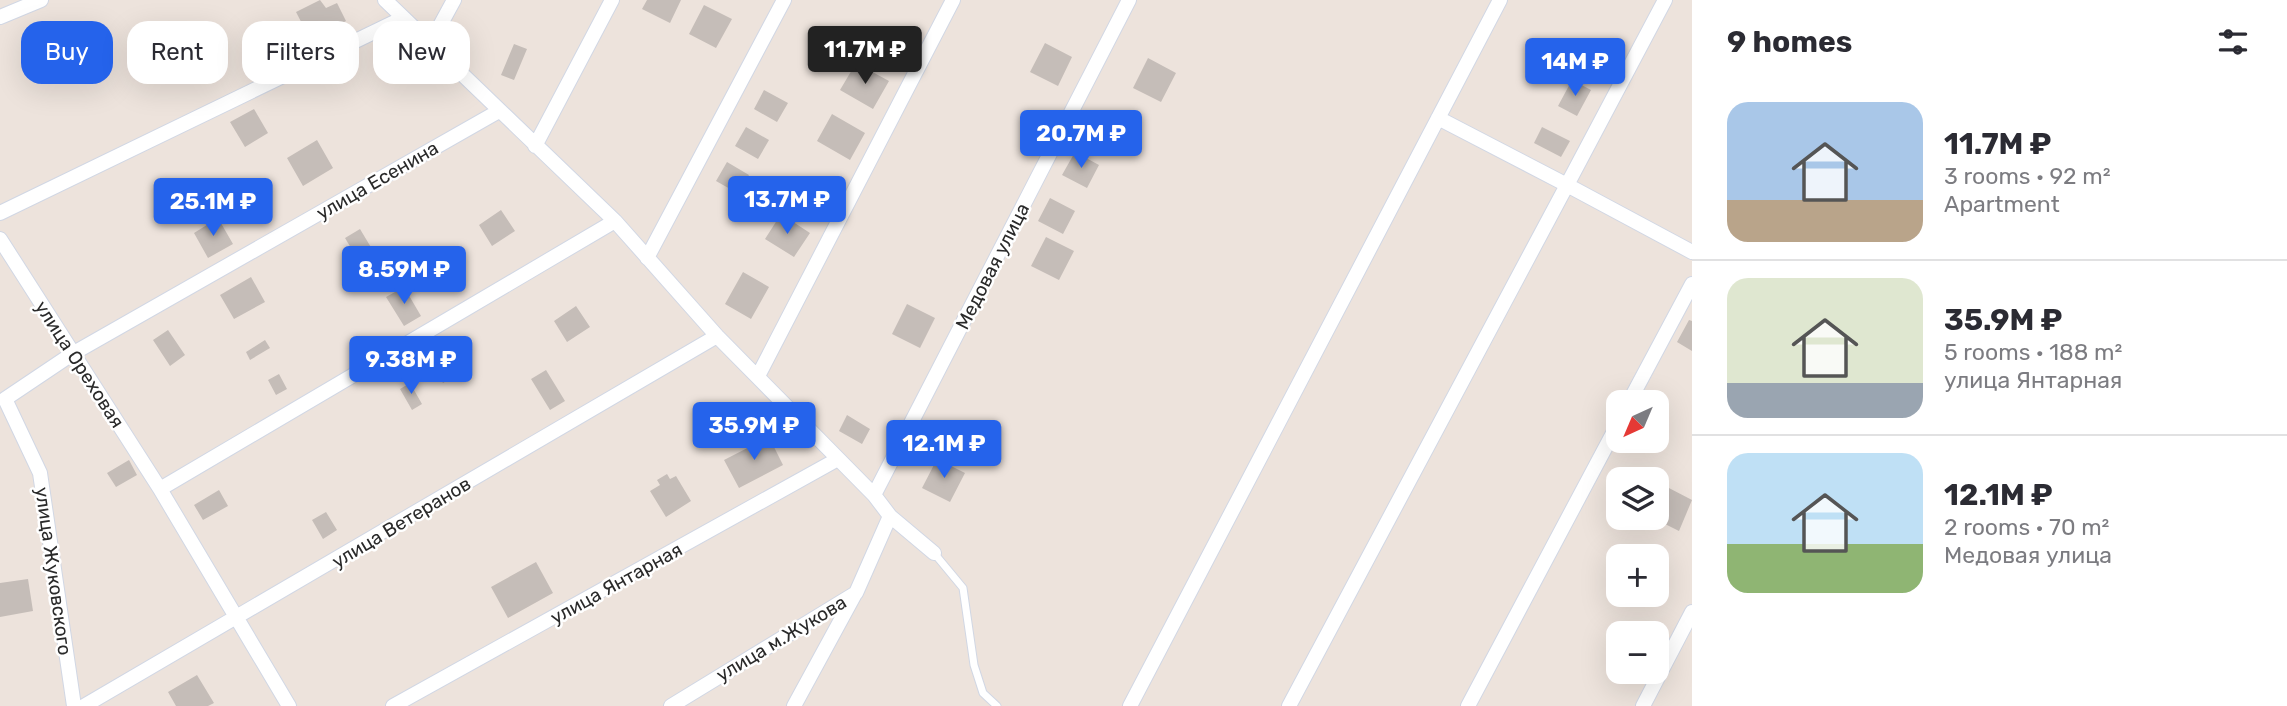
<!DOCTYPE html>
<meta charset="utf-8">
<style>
body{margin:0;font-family:Rubik,sans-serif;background:#f7f7f7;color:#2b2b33;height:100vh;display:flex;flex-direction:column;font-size:26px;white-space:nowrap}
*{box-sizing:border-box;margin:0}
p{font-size:23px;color:#7c7c81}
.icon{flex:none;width:38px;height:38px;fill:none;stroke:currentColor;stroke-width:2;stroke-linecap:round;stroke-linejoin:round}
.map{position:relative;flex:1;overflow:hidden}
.side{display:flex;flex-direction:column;background:#fff;width:595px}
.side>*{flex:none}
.guide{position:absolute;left:21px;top:21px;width:665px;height:63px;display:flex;gap:14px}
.needle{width:46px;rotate:224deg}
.controls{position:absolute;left:1606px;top:390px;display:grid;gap:14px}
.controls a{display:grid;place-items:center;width:63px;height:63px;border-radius:14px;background:#fff;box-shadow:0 7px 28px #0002;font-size:35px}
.price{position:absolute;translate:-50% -60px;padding:0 16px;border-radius:7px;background:#2563eb;color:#fff;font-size:23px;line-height:46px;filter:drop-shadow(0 2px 4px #0008)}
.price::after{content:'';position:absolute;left:50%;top:42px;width:21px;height:16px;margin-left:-10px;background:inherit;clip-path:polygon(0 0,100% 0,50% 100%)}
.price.selected{background:#222;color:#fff}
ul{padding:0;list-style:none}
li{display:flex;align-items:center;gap:21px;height:175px;padding:0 35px}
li+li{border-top:2px solid #e1e1e2}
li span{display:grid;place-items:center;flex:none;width:196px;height:140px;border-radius:21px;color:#555}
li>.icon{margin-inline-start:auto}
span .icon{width:84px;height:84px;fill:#fffc;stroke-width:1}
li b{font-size:30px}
h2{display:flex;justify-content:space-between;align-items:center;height:84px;padding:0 35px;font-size:30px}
.pill{padding:0 24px;border-radius:21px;background:#fff;box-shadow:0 7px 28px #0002;font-size:24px;line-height:63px}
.pill.selected{background:#2563eb;color:#fff}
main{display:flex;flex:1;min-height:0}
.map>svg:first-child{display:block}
.building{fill:#c5bdb8}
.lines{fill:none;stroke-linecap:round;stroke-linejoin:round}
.service-casing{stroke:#d1d7e4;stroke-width:9}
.minor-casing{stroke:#d1d7e4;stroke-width:16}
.service{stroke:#fff;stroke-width:7}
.minor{stroke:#fff;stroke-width:14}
.labels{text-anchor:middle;stroke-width:5;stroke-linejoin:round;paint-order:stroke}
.street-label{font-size:19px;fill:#2a2a2a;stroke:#fff}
</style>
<main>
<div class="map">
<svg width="1692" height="706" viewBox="0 0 1692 706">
<rect width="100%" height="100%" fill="#ede3dc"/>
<!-- building -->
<path class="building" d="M320 0 326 8 337 3 346 21 310 39 296 12Z
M647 0H681L670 23 642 9Z
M704 5 732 19 716 48 689 34Z
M1045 43 1072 57 1058 86 1030 72Z
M514 44 527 49 514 80 501 75Z
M1148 58 1176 73 1161 102 1133 88Z
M856 63 889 81 873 109 840 90Z
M1572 80 1591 90 1577 116 1558 106Z
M764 90 788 103 777 122 754 109Z
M254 109 268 133 245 147 230 122Z
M832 114 865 133 850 160 817 141Z
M746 127 769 140 758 159 735 146Z
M1542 127 1570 141 1561 157 1534 143Z
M317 140 333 168 303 186 287 158Z
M1075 152 1099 165 1087 188 1062 175Z
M727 162 749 175 739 194 716 181Z
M1050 198 1075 211 1063 234 1038 221Z
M501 210 515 231 492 246 479 225Z
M781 214 810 233 794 257 765 239Z
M218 218 233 244 208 258 194 233Z
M360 229 372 249 357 258 345 238Z
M1046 237 1074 251 1059 280 1031 266Z
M743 272 769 287 751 319 725 304Z
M251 277 265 302 234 319 220 295Z
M404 287 421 316 404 326 386 297Z
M907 304 935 318 920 348 892 334Z
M576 306 590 327 567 342 554 321Z
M1689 320 1692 321V351L1677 342Z
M168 330 185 355 170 366 153 340Z
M265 340 270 348 250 360 246 352Z
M446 354 458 374 443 383 431 363Z
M546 370 565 401 550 410 531 379Z
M279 374 287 389 276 395 268 380Z
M410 383 422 404 412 410 400 389Z
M847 415 870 429 862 444 839 431Z
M769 437 783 465 739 488 724 460Z
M937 459 965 473 950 502 922 488Z
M129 460 137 475 116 487 107 473Z
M667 474 670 479 676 476 691 501 666 517 650 491 660 485 657 480Z
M1667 487 1692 500 1679 531 1653 518H1657V506Z
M219 490 228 506 203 520 194 505Z
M326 512 337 530 323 539 312 520Z
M536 562 553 593 508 618 491 587Z
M28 579 33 611 0 617V583Z
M197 675 214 703 208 706H176L168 692Z"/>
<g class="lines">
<!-- service casing -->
<g class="service-casing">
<path id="service" d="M934 553 963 588 974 665 983 693 997 706"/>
</g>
<!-- minor casing -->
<g class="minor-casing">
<path id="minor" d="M385 0 615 221 717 336 874 495 890 516 934 553
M1665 0 1567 185 1692 252
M0 17 41 0
M430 44 454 0
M535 146 612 0
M0 213 403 18
M0 239 160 489 289 706
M647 258 784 0
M758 376 953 0
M1629 402 1692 284
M160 489 615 221
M874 495 1129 0
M74 706 40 473 5 399 72 354 499 111
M84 706 717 336
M393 706 838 459
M671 706 856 593 890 516
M794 706 855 594
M1130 706 1500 0
M1289 706 1567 185 1438 118
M1468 706 1619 422
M1643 706 1692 612"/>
</g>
<!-- service -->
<use href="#service" class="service"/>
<!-- minor -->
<use href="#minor" class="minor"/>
</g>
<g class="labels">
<!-- street labels -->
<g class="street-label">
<text transform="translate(377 180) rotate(-30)" y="7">улица Есенина</text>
<text transform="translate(992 266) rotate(-63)" y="7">Медовая улица</text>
<text transform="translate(80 364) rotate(57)" y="7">улица Ореховая</text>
<text transform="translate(401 522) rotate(-31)" y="7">улица Ветеранов</text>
<text transform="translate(54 571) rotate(82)" y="7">улица Жуковского</text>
<text transform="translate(616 583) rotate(-29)" y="7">улица Янтарная</text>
<text transform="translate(781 638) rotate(-31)" y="7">улица м.Жукова</text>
</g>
</g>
</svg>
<div class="controls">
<a><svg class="needle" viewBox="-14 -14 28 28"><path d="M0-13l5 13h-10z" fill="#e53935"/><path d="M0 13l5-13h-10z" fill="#7c7c81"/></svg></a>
<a><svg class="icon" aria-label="layers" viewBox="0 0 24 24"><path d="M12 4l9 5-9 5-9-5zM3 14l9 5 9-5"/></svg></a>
<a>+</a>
<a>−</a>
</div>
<b class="price selected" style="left:865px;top:86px">11.7M ₽</b>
<b class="price" style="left:1575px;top:98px">14M ₽</b>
<b class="price" style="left:1081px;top:170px">20.7M ₽</b>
<b class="price" style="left:787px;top:236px">13.7M ₽</b>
<b class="price" style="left:213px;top:238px">25.1M ₽</b>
<b class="price" style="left:404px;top:306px">8.59M ₽</b>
<b class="price" style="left:411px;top:396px">9.38M ₽</b>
<b class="price" style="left:754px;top:462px">35.9M ₽</b>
<b class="price" style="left:944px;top:480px">12.1M ₽</b>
<div class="guide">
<a class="pill selected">Buy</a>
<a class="pill">Rent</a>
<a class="pill">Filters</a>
<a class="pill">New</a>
</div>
</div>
<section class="side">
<h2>9 homes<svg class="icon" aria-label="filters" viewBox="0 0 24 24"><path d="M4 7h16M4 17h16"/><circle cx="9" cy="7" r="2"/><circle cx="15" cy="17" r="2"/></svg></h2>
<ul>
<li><span style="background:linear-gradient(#a9c7e8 70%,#b9a48a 0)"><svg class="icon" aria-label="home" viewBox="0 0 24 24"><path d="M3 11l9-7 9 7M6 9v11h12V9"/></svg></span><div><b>11.7M ₽</b><p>3 rooms · 92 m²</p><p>Apartment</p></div></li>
<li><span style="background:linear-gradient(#dfe7d0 75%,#9aa5b1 0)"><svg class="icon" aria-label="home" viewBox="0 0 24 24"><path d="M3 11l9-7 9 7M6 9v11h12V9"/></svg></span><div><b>35.9M ₽</b><p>5 rooms · 188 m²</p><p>улица Янтарная</p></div></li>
<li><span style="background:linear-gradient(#bfe0f5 65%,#8fb573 0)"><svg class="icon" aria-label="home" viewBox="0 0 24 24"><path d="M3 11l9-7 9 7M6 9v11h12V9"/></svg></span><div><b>12.1M ₽</b><p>2 rooms · 70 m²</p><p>Медовая улица</p></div></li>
</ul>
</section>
</main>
